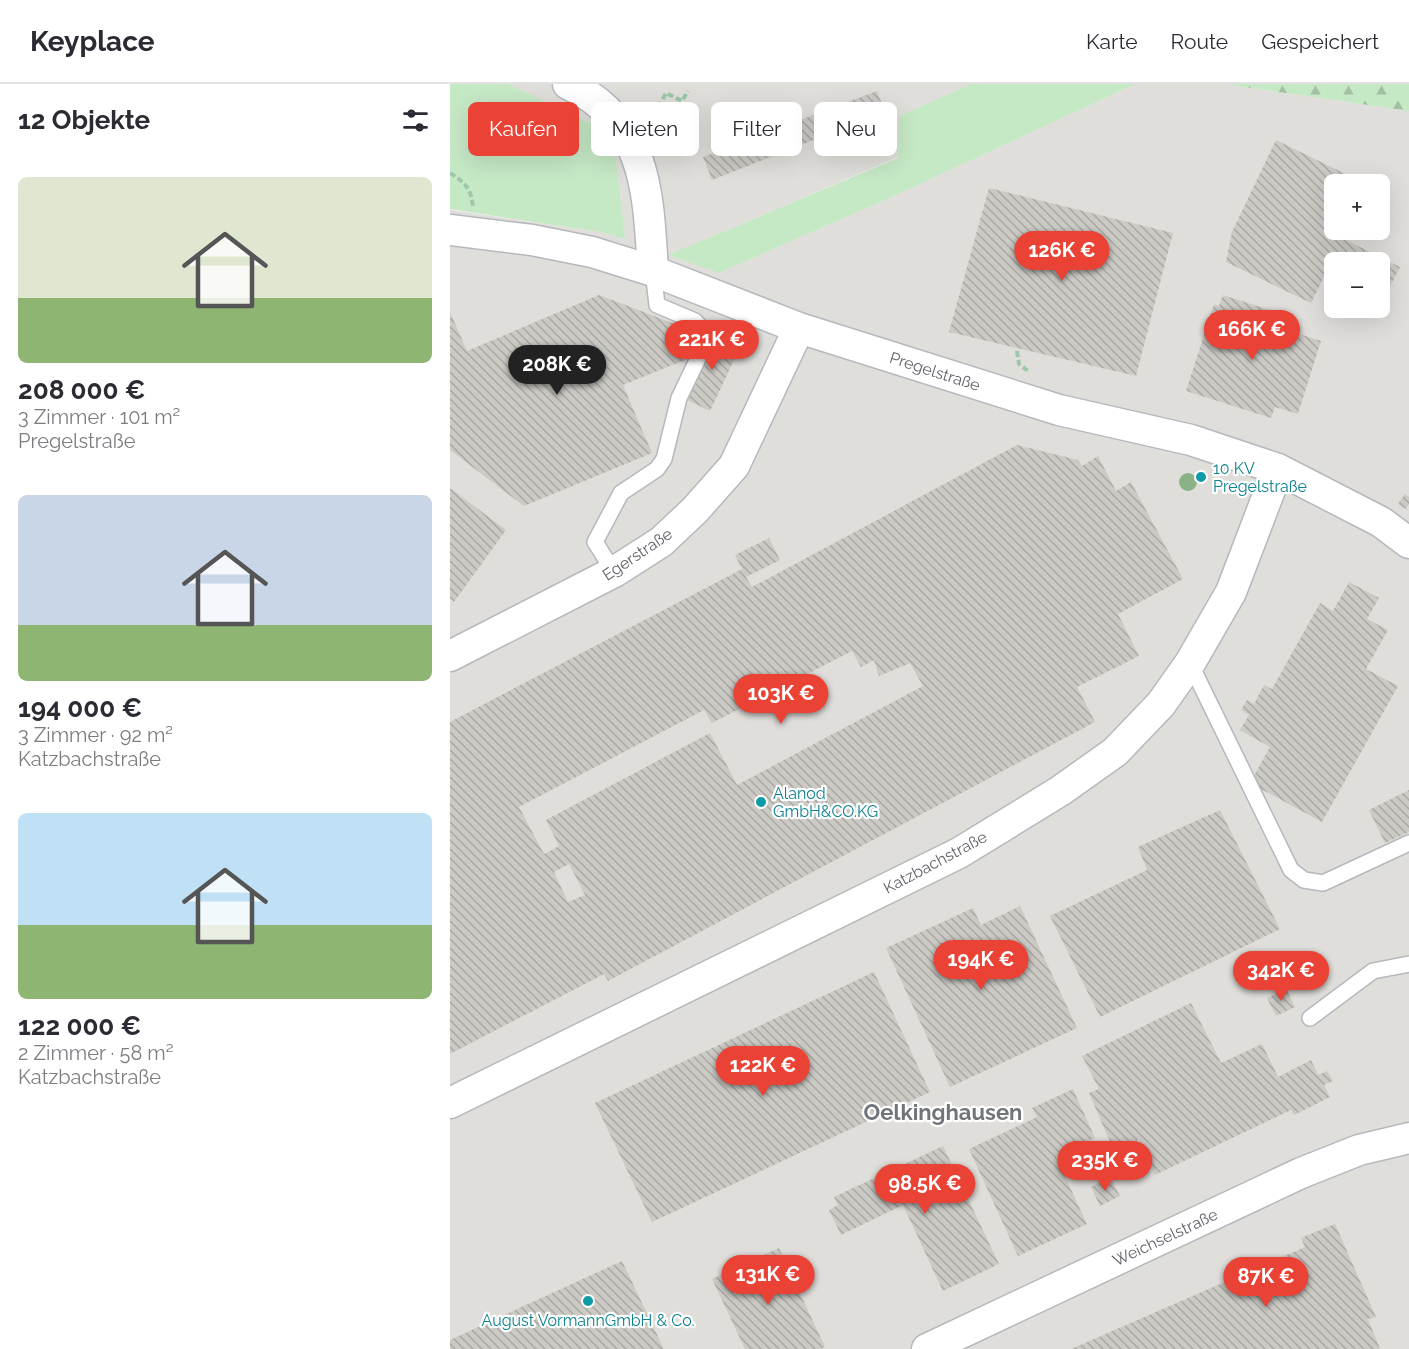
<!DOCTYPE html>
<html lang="de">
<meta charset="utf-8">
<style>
body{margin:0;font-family:Raleway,sans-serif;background:#f2f2f3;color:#2b2b33;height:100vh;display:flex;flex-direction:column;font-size:22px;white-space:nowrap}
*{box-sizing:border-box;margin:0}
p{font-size:20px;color:#7c7c81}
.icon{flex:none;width:33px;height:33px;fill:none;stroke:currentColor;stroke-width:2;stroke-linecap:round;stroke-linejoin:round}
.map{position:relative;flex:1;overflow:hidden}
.drawer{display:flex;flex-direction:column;background:#fff;width:450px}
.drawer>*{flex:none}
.guide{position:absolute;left:18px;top:18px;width:570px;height:54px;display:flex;gap:12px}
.controls{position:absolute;left:874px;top:90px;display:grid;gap:12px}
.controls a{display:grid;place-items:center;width:66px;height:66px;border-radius:9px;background:#fff;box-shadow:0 6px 24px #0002;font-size:30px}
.price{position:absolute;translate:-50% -51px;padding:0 14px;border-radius:21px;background:#ea4335;color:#fff;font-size:20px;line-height:39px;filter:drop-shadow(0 2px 3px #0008)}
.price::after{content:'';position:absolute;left:50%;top:36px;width:18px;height:14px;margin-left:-9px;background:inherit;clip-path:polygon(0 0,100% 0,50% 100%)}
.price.current{background:#222;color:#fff}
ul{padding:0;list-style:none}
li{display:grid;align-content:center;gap:12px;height:318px;padding:0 18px}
li span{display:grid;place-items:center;height:186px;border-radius:9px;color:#555}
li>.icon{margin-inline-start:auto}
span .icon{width:108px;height:108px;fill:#fffc;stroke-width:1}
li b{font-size:26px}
h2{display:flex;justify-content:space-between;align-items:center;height:72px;padding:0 18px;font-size:26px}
.tag{padding:0 21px;border-radius:9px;background:#fff;box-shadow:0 6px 24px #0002;font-size:21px;line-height:54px}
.tag.current{background:#ea4335;color:#fff}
header{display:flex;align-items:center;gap:36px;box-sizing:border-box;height:84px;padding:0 30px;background:#fff;border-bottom:2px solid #e1e1e2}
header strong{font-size:28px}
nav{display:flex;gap:33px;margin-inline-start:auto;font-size:21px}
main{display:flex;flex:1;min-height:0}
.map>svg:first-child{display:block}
.industrial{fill:#e0deda;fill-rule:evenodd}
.green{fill:#c5e8c5}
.forest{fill:url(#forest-firs)}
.building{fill:url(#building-back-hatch);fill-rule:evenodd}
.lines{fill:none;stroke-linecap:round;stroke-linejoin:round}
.service-casing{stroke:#b5b8bc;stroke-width:18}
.minor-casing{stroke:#b5b8bc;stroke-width:33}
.path{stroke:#9cc7a9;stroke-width:4;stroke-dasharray:6 3;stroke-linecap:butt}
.service{stroke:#fff;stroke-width:15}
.minor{stroke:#fff;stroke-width:30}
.tree{fill:#89b387}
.culture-dot{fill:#0f9aa8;stroke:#fff;stroke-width:2}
.labels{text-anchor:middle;stroke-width:4.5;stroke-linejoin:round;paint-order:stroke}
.street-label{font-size:16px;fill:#5f6368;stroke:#fff}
.culture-label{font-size:16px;fill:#0d838f;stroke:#fff;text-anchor:start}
.district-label{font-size:22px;font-weight:bold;fill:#70757a;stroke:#fff}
</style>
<header>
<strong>Keyplace</strong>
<nav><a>Karte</a><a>Route</a><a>Gespeichert</a></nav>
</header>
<main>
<section class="drawer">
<h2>12 Objekte<svg class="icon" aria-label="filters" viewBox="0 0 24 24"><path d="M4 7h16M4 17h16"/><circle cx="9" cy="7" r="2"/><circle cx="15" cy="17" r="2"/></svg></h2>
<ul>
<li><span style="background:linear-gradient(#dfe7d0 65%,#8fb573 0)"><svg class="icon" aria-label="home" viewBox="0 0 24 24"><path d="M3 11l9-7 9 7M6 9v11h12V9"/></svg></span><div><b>208 000 €</b><p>3 Zimmer · 101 m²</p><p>Pregelstraße</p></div></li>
<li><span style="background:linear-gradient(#c9d6e8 70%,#8fb573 0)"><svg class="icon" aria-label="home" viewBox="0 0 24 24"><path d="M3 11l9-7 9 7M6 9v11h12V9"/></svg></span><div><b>194 000 €</b><p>3 Zimmer · 92 m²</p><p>Katzbachstraße</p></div></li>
<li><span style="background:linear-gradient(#bfe0f5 60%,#8fb573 0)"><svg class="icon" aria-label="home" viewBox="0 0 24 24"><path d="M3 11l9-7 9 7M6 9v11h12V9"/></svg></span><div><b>122 000 €</b><p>2 Zimmer · 58 m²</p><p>Katzbachstraße</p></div></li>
</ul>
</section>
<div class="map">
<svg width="959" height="1265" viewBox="0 0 959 1265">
<defs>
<pattern id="forest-firs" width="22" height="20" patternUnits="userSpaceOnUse" patternTransform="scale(1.5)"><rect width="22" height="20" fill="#c5e8c5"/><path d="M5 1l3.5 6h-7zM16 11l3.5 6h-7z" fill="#a3c0a4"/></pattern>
<pattern id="building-back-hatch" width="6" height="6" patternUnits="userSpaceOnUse" patternTransform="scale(1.5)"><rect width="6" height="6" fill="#cccac5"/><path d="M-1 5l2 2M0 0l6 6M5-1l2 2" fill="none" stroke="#a9a8a4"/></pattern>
</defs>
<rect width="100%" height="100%" fill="#f1efe8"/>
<!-- industrial -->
<path class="industrial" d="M58 0H521L449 32 448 73 219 171 269 189 453 108 685 0H773L959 27V1265H0V126L150 148 175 155 163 49ZM885 100H930V146H885ZM885 178H930V224H885Z"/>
<!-- green -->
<path class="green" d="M0 0H58L163 49 175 155 150 148 0 125Z
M521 0H685L453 108 269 189 218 171 448 74 449 32Z"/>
<!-- forest -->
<path class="forest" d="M773 0H959V27Z"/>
<!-- building -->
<path class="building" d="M427 7 435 28 262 96 253 73Z
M826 56 916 100H885V146H896L892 154 950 183 934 214 930 212V178H885V191L877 187 861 219 776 178 782 148Z
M539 104 723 149 686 292 499 248Z
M149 211 230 242 242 273 173 301 202 369 74 422 0 366V228L17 267Z
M773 211 823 227 819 240 871 257 848 330 825 323 821 334 736 307 764 220 769 222Z
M265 247 292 259 260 327 233 314Z
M567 361 628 376 632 382 648 372 666 407 681 398 733 495 668 530 689 572 627 603 645 638 158 897 154 890 0 970V638L292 485 285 471 319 454 330 476 296 493 302 503ZM402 567 411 583 424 576 429 592 460 579 473 602 287 701 260 649 96 736 109 762 94 770 69 723 254 626 262 639ZM119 780 135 811 118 818 104 788Z
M0 404 56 446 4 518 0 514Z
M955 410 959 413V420L956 425 948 420Z
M899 498 929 514 917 535 938 546 916 585 948 602 872 738 800 699 820 663 790 646 799 631 791 626 797 616 804 620 814 601 822 605 870 519 883 527Z
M959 706V748L935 759 919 726Z
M770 726 830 845 650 933 600 832 697 786 688 763Z
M570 822 627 944 500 1003 436 864 523 824 531 841Z
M424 888 480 1008 202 1138 145 1019Z
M836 905 845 923 826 932 817 914Z
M741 919 771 979 812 960 828 993 861 976 868 991 877 987 883 997 874 1001 880 1013 844 1031 841 1026 705 1091 689 1056 664 1067 639 1009 649 1005 632 972Z
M623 1005 645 1054 606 1073 637 1140 568 1172 519 1065 587 1033 582 1024Z
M493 1062 549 1180 493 1207 453 1121 391 1151 379 1126 388 1121 384 1113Z
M660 1093 670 1112 650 1122 641 1103Z
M885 1140 926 1233 918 1235 930 1265H621L855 1163 851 1154Z
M329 1164 375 1263 370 1265H295L262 1195Z
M172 1177 214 1265H0V1256Z"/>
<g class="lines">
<!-- service casing -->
<g class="service-casing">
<path id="service" d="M164 488 145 458 171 409 207 385 214 375 229 314 254 262V247L245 237 207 221 203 187
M740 579 841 786 854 796 873 799 959 759
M860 934 923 887 959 880"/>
</g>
<!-- minor casing -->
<g class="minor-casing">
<path id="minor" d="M118 0C198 38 198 110 203 187
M0 146 82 156 142 168 203 187 349 244 609 326 741 356 828 385 931 438 959 459
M0 572 164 488 211 458 245 426 284 382 349 244
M0 1019 509 769 610 707 665 668 711 620 740 579 781 508 828 385
M477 1265 851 1089 909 1066 959 1054"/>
</g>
<!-- path -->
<path class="path" d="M200 39 216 9 232 17 238 7
M0 89C16 99 21 105 23 123
M567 267 569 280 578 287"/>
<!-- service -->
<use href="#service" class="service"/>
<!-- minor -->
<use href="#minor" class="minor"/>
</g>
<!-- trees -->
<circle class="tree" cx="738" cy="398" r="9"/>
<!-- markers -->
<g class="culture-dot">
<circle cx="751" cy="393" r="6"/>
<circle cx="311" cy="718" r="6"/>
<circle cx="138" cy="1217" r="6"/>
</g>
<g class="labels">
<!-- street labels -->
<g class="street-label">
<text transform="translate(485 287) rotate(18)" y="6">Pregelstraße</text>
<text transform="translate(187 470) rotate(-34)" y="6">Egerstraße</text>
<text transform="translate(485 778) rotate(-28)" y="6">Katzbachstraße</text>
<text transform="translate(715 1153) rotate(-25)" y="6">Weichselstraße</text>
</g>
<!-- culture labels -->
<g class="culture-label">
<text x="763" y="390">10 KV<tspan x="763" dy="18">Pregelstraße</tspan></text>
<text x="323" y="715">Alanod<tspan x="323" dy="18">GmbH&amp;CO.KG</tspan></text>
<text x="138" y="1242" text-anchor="middle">August VormannGmbH &amp; Co.</text>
</g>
<!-- district labels -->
<g class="district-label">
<text x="493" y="1036">Oelkinghausen</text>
</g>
</g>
</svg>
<div class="controls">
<a>+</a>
<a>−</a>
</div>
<b class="price" style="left:612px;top:198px">126K €</b>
<b class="price" style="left:802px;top:277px">166K €</b>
<b class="price" style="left:262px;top:287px">221K €</b>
<b class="price current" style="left:107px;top:312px">208K €</b>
<b class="price" style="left:331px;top:641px">103K €</b>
<b class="price" style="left:531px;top:907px">194K €</b>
<b class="price" style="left:831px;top:918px">342K €</b>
<b class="price" style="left:313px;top:1013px">122K €</b>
<b class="price" style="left:655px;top:1108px">235K €</b>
<b class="price" style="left:475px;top:1131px">98.5K €</b>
<b class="price" style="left:318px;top:1222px">131K €</b>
<b class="price" style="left:816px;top:1224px">87K €</b>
<div class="guide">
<a class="tag current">Kaufen</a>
<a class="tag">Mieten</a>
<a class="tag">Filter</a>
<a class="tag">Neu</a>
</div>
</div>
</main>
